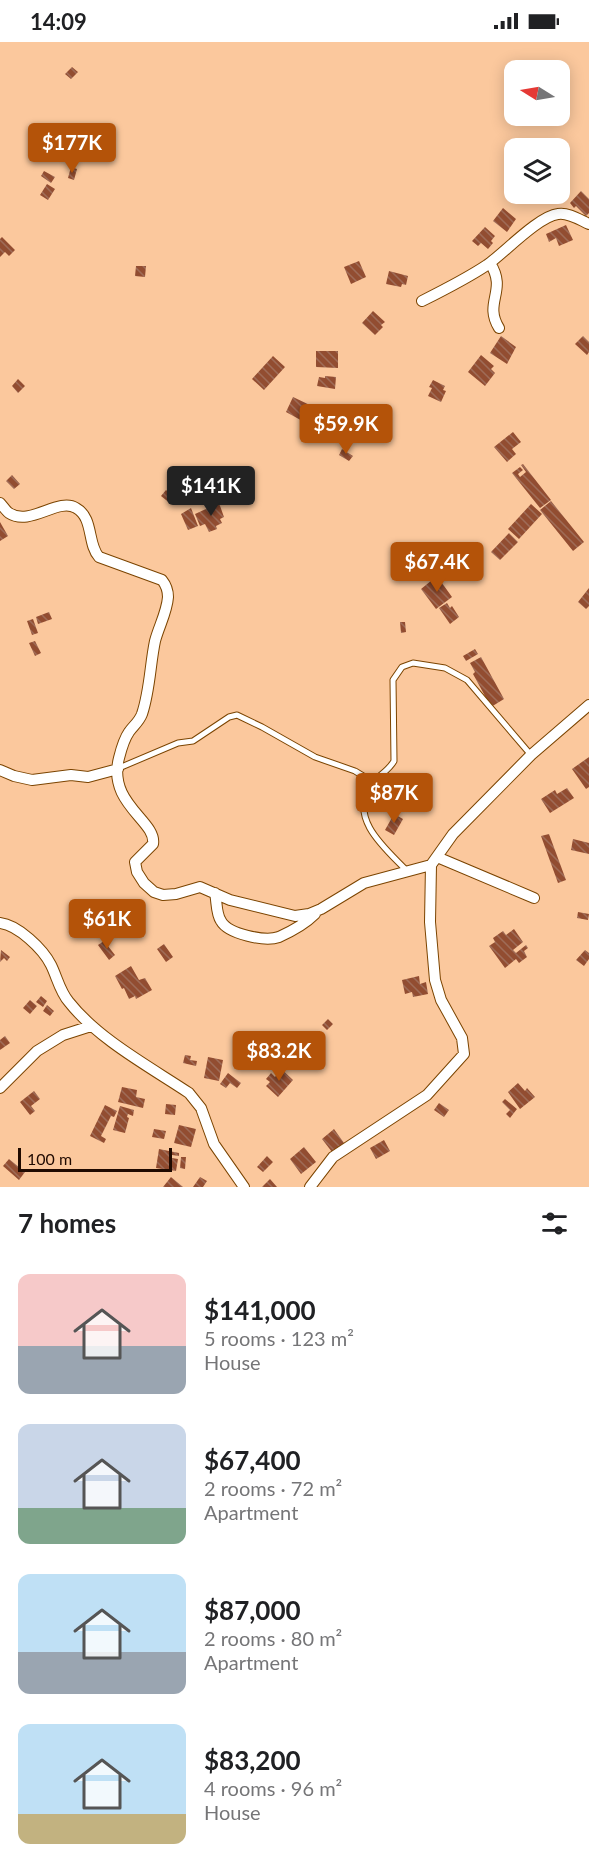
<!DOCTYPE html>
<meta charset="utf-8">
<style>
body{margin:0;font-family:Lato,sans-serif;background:#f6f6f6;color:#202124;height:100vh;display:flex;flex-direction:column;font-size:22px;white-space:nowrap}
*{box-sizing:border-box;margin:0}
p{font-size:20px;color:#757577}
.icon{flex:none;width:33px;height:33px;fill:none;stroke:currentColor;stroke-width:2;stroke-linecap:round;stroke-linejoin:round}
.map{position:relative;height:1145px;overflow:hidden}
.side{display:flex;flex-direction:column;background:#fff;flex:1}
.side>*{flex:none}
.needle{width:39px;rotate:281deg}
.fabs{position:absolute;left:504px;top:18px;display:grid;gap:12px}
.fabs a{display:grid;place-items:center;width:66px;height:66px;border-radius:12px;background:#fff;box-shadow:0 3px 15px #0003;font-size:30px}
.scale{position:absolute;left:18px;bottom:15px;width:154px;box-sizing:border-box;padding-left:6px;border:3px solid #200a00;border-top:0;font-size:16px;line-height:21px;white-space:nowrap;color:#200a00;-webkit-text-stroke:4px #fbc89d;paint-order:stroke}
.price{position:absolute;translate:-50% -51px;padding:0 14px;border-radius:6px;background:#b45309;color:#fff;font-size:20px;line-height:39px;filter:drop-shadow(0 2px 3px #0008)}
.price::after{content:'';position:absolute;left:50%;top:36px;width:18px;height:14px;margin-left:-9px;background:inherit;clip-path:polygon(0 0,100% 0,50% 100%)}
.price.on{background:#222;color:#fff}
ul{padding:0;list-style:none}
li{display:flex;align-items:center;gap:18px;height:150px;padding:0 18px}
li span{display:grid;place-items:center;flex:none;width:168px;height:120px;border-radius:12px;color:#555}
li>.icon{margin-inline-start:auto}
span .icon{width:72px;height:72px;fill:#fffc;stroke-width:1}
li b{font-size:26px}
h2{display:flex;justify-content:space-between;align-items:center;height:72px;padding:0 18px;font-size:26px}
.status{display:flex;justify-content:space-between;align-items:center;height:42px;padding:0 30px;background:#fff;direction:ltr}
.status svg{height:16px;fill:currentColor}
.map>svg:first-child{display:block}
.building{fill:url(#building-back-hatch)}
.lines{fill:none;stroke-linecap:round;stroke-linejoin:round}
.service-casing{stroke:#7b4401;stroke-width:7}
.minor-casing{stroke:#7b4401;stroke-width:12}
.service{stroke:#fff;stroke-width:5}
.minor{stroke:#fff;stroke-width:10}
</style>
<div class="status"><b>14:09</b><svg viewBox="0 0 49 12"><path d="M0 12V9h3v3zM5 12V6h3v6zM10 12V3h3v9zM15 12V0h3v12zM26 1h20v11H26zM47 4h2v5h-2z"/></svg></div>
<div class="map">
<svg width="589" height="1145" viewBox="0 0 589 1145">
<defs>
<pattern id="building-back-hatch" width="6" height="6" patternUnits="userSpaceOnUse" patternTransform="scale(1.5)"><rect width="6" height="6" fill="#924d31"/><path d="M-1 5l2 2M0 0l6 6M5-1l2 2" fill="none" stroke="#9f6c58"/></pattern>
</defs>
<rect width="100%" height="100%" fill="#fbc89d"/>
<!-- building -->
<path class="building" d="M550 19 563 23 561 28H547Z
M72 25 78 30 71 37 65 32Z
M71 125 77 127 74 138 68 136Z
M44 129 55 135 51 141 41 134Z
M513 133 514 135V148L507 142Z
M47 142 55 147 48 158 40 153Z
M581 149 589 157V171L586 174 576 164 574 166 570 161Z
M503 166 516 177 507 190 493 179Z
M566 183 573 198 559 204 556 196 549 200 546 192Z
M485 185 495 194 491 199 493 201 488 207 481 201 478 204 472 199Z
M2 195 15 208 9 214 5 210 0 215V197Z
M359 219 366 235 351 242 344 225Z
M136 224H146L145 235 135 234Z
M389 229 408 234 406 243 402 242 401 245 386 242Z
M373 269 385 280 381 283 383 285 375 293 362 281Z
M501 294 516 305 507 322 490 311Z
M583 294 589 300V310L587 313 575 302Z
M316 309H338V326L316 325Z
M481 313 494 324 491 327 495 331 485 344 468 330Z
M273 314 285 325 264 348 252 337Z
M325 334 336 335 335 347 317 344 319 335 325 336Z
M18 337 25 344 18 351 12 344Z
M433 338 445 344 443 348 446 349 441 360 428 354 432 346 429 345Z
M293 355 314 365 306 381 286 370Z
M513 390 521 400 512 407 516 412 507 420 494 405Z
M342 407 353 414 349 419 339 413Z
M523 422 551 458 540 466 512 431 520 425 523 428 518 432 520 435 526 430 521 423Z
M12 433 20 442 14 447 6 439Z
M166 448 175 456 171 462 161 454Z
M551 459 584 500 573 509 540 468Z
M219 461 224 475 220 477 222 481 216 484 217 487 209 490 205 482 200 484 195 472Z
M531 462 542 472 519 497 508 487Z
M191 466 198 484 188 488 181 472Z
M0 480 8 494 0 499Z
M509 491 518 500 500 518 491 510Z
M466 520 472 527 462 535 457 529Z
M437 534 452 555 436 567 421 547Z
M589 546V564L586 567 578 560Z
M447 561 450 566 452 564 459 575 450 582 439 566Z
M49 570 52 577 38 582 36 575Z
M33 577 38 591 32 593 27 579Z
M400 580H405L406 590 401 591Z
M35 599 41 611 35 614 29 601Z
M475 607 478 612 466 619 463 614Z
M481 615 504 657 491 665 473 632 475 630 470 621Z
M589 715V745L586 747 572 727Z
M567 746 574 756 550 771 541 757 555 748 557 752Z
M394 772 403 777 394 793 385 788Z
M549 792 566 838 558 841 541 794Z
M573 797 589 801V812L571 808Z
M578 870 589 872 588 878 577 876Z
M514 887 523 900 513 908 516 911 526 903 528 906 524 909 527 915 519 921 516 917 505 926 489 904 495 900 493 896 503 889 506 893Z
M104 899 115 913 109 918 98 903Z
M164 902 173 915 166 920 157 907Z
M1 908 10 915 7 919 4 916 0 920Z
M585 908 589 911V917L584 924 576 918Z
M131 924 139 938 145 936 152 948 136 957 135 954 129 957 124 946 122 947 115 934Z
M419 934 420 942 426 940 428 952 413 955 412 950 405 952 402 938Z
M41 954 47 959 43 965 36 960Z
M30 958 37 964 30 972 23 966Z
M47 963 54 969 50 974 43 969Z
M328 977 333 982 327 988 322 983Z
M279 992 282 996 285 994 293 1003 284 1012 277 1004 273 1008 268 1002Z
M5 994 10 1001 0 1008V998Z
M255 1005 261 1015 250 1023 243 1012Z
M185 1013 191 1014 190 1018 197 1019 196 1024 183 1021Z
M208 1015 223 1018 219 1039 204 1036Z
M278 1024 293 1038 278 1055 266 1044 270 1040 266 1037 271 1031 275 1035 278 1031 274 1028Z
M228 1031 241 1041 237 1046 230 1041 226 1046 220 1042Z
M518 1041 525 1049 527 1046 535 1055 520 1067 508 1050Z
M122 1045 137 1048 136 1055 145 1057 143 1066 118 1060Z
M34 1049 40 1057 31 1064 35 1069 30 1073 20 1060Z
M505 1057 517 1067 510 1076 506 1072 510 1068 502 1060Z
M439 1061 449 1068 444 1075 434 1068Z
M166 1062 176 1063 175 1073 165 1072Z
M105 1063 117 1069 114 1075 111 1074 101 1094 106 1097 104 1101 90 1094Z
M120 1064 134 1068 133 1074 128 1072 127 1075 129 1076 125 1091 113 1088Z
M179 1083 196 1087 191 1105 174 1101Z
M154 1087 166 1089 164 1097 152 1095Z
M334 1087 344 1101 332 1110 322 1097Z
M384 1098 390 1109 376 1117 370 1106Z
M304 1105 316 1120 301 1132 290 1117Z
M159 1107 179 1111V1114L172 1113V1116L178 1117 176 1129 156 1126Z
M267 1114 273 1120 263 1130 257 1125Z
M181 1115H186L185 1127 180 1126Z
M9 1117 25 1130 19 1138 3 1124Z
M171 1135 183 1145H163Z
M200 1135 207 1139 203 1145H193Z
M270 1137 277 1145H262Z"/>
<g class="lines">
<!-- service casing -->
<g class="service-casing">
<path id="service" d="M119 726 178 701 193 699 229 675 237 673 262 685 315 715 355 729 373 740
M406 828C386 807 350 778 369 746 375 735 388 730 394 719L393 638 402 625 413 621 445 626 467 638 531 713"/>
</g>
<!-- minor casing -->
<g class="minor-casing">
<path id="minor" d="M490 221C508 249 483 260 499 286
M422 259C444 248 466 237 487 223 504 211 539 174 558 172 568 170 580 178 589 182
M0 461C3 464 6 469 9 471 30 485 58 455 76 466 94 476 87 502 99 515L162 538C166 543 168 548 168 555 167 570 159 584 155 599 150 623 150 648 142 672 139 680 133 684 129 690 124 697 121 708 119 716 107 762 157 779 153 802L135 820 137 830 144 841 154 850 163 853 176 852 200 845 230 858 295 874 309 872 321 867 364 841 431 823
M0 728 14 734 32 738 71 733 88 735 118 727
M437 815 534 856
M215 851C217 860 216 872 221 879 228 892 265 900 279 895 290 890 306 881 315 872
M0 881C18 883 43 907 51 923 57 935 60 950 69 960 98 997 150 1025 189 1051L201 1066 214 1102 244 1145
M0 1046 37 1009 63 993 91 984
M310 1145 333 1115 427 1053 464 1012 462 996 441 958 435 938 430 880 431 823 453 792 531 713 589 663"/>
</g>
<!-- service -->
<use href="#service" class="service"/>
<!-- minor -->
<use href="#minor" class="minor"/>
</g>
</svg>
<div class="fabs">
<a><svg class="needle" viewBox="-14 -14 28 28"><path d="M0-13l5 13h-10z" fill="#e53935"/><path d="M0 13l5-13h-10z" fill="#757577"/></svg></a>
<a><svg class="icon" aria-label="layers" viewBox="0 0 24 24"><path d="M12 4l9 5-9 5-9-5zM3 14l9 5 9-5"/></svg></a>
</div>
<div class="scale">100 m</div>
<b class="price" style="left:72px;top:132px">$177K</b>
<b class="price" style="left:346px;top:413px">$59.9K</b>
<b class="price on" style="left:211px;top:475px">$141K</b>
<b class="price" style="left:437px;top:551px">$67.4K</b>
<b class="price" style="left:394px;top:782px">$87K</b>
<b class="price" style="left:107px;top:908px">$61K</b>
<b class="price" style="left:279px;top:1040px">$83.2K</b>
</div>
<section class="side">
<h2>7 homes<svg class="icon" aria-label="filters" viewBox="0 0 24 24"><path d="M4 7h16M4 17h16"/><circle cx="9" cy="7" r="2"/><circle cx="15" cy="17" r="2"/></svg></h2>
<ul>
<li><span style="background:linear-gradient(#f6c9c9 60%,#9aa5b1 0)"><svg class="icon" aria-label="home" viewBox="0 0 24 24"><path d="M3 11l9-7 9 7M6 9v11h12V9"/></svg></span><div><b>$141,000</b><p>5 rooms · 123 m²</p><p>House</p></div></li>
<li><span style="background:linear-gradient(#c9d6e8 70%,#7fa58c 0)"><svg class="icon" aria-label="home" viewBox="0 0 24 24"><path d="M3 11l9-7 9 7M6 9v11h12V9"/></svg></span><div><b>$67,400</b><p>2 rooms · 72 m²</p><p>Apartment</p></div></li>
<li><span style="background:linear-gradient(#bfe0f5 65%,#9aa5b1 0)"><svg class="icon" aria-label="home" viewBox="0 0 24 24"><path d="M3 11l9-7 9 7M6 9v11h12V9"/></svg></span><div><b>$87,000</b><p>2 rooms · 80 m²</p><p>Apartment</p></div></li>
<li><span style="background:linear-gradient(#bfe0f5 75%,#c2b280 0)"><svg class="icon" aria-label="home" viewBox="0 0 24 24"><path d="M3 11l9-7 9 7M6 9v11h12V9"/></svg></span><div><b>$83,200</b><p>4 rooms · 96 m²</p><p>House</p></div></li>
</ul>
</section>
